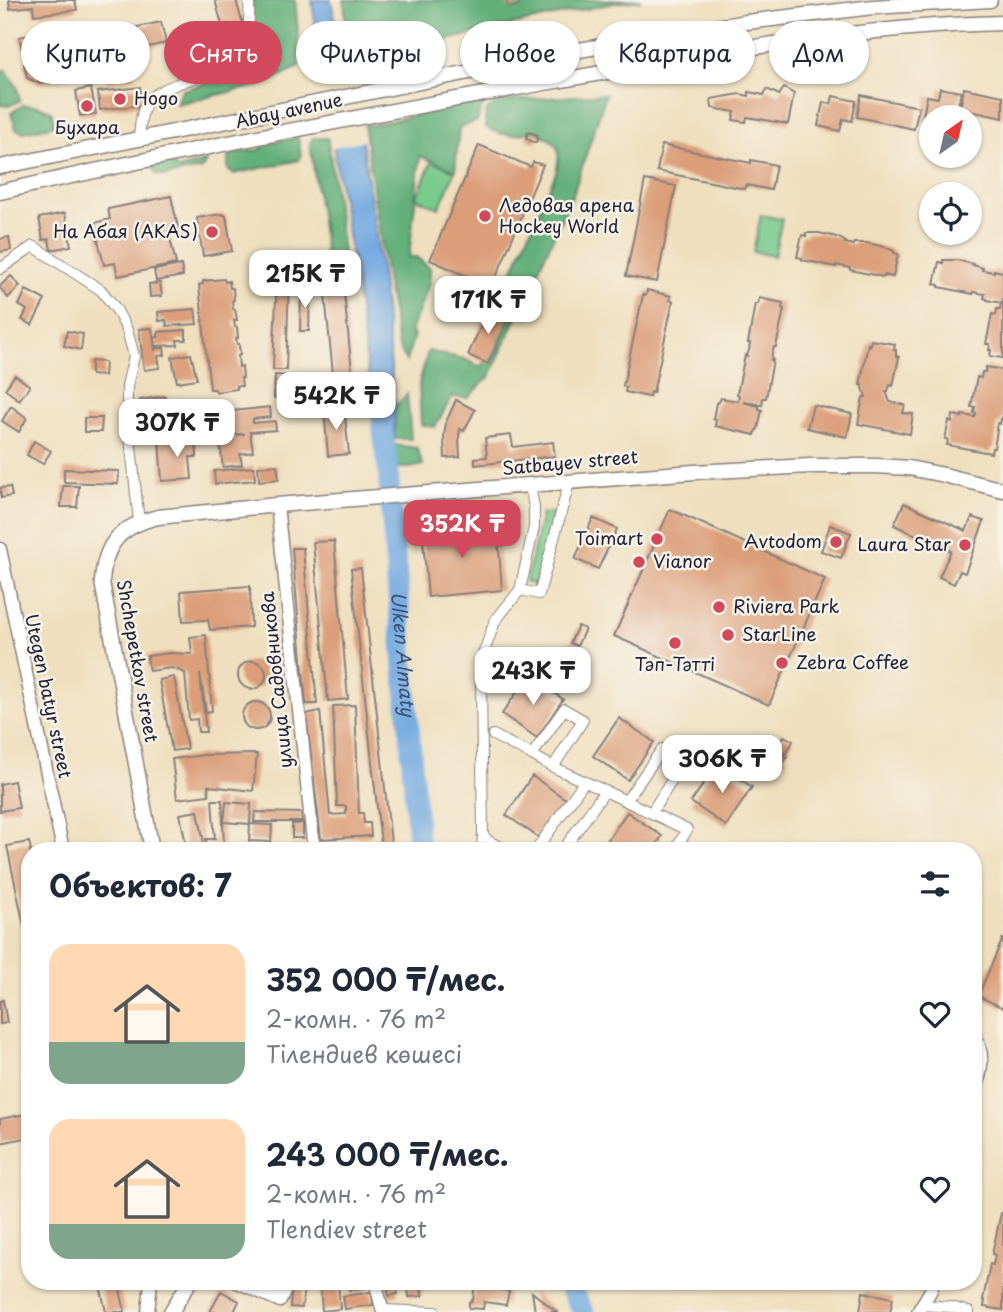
<!DOCTYPE html>
<html lang="ru">
<meta charset="utf-8">
<style>
body{margin:0;font-family:"Playpen Sans",sans-serif;background:#f6f6f7;color:#1f2937;height:100vh;display:flex;flex-direction:column;font-size:26px;white-space:nowrap}
*{box-sizing:border-box;margin:0}
p{font-size:23px;color:#747a83}
.icon{flex:none;width:38px;height:38px;fill:none;stroke:currentColor;stroke-width:2;stroke-linecap:round;stroke-linejoin:round}
.map{position:relative;flex:1;overflow:hidden}
.sheet{position:absolute;left:21px;top:842px;width:961px;height:448px;display:flex;flex-direction:column;background:#fff;border-radius:28px;box-shadow:0 2px 5px #0004}
.sheet>*{flex:none}
.top-card{position:absolute;left:21px;top:21px;width:962px;height:63px;display:flex;gap:14px}
.needle{width:46px;rotate:34deg}
.buttons{position:absolute;left:919px;top:105px;display:grid;gap:14px}
.buttons a{display:grid;place-items:center;width:63px;height:63px;border-radius:50%;background:#fff;box-shadow:0 2px 5px #0004;font-size:35px}
.price{position:absolute;translate:-50% -60px;padding:0 16px;border-radius:14px;background:#fff;color:#222;font-size:23px;line-height:46px;filter:drop-shadow(0 2px 4px #0008)}
.price::after{content:'';position:absolute;left:50%;top:42px;width:21px;height:16px;margin-left:-10px;background:inherit;clip-path:polygon(0 0,100% 0,50% 100%)}
.price.active{background:#d1495b;color:#fff}
ul{padding:0;list-style:none}
li{display:flex;align-items:center;gap:21px;height:175px;padding:0 28px}
li span{display:grid;place-items:center;flex:none;width:196px;height:140px;border-radius:21px;color:#555}
li>.icon{margin-inline-start:auto}
span .icon{width:84px;height:84px;fill:#fffc;stroke-width:1}
li b{font-size:30px}
h2{display:flex;justify-content:space-between;align-items:center;height:84px;padding:0 28px;font-size:30px}
.chip{padding:0 24px;border-radius:32px;background:#fff;box-shadow:0 2px 5px #0004;font-size:24px;line-height:63px}
.chip.active{background:#d1495b;color:#fff}
.map>svg:first-child{display:block}
.green{fill:#79cb8d;stroke:#4e7664;stroke-width:2}
.forest{fill:#62af78;stroke:#42685a;stroke-width:2}
.water{fill:#72a9e0;stroke:#4a668e;stroke-width:2}
.pier{fill:#efdfbe}
.lines{fill:none;stroke-linecap:round;stroke-linejoin:round}
.river{stroke:#72a9e0;stroke-width:21}
.building{fill:#db9e79}
.minor-casing{stroke:#88807c;stroke-width:12}
.tertiary-casing{stroke:#88807c;stroke-width:15}
.secondary-casing{stroke:#88807c;stroke-width:17}
.minor{stroke:#fff;stroke-width:10}
.tertiary{stroke:#fff;stroke-width:12}
.secondary{stroke:#fff;stroke-width:14}
.poi-dot{fill:#d1495b;stroke:#f7f3e8;stroke-width:2.5}
.labels{text-anchor:middle;stroke-width:5;stroke-linejoin:round;paint-order:stroke}
.poi-label{font-size:18px;fill:#22223b;stroke:#f7f3e8;text-anchor:start}
.street-label{font-size:18px;fill:#22223b;stroke:#f7f3e8}
.water-label{font-size:19px;font-style:italic;fill:#3e5175;stroke:#f7f3e8}
</style>
<div class="map">
<svg width="1003" height="1312" viewBox="0 0 1003 1312">
<rect width="100%" height="100%" fill="#f7f3e8"/>
<filter id="ink" filterUnits="userSpaceOnUse"><feTurbulence type="fractalNoise" baseFrequency=".0143" numOctaves="2"/><feDisplacementMap in="SourceGraphic" scale="14" xChannelSelector="R" yChannelSelector="G"/><feConvolveMatrix kernelMatrix="1 2 1 2 8 2 1 2 1" color-interpolation-filters="sRGB"/></filter>
<filter id="wash" filterUnits="userSpaceOnUse"><feTurbulence type="fractalNoise" baseFrequency=".00686" numOctaves="4" result="noise"/><feDisplacementMap in="SourceGraphic" scale="28" xChannelSelector="R" yChannelSelector="G"/><feGaussianBlur stdDeviation="1.57" result="paint"/><feColorMatrix in="noise" values="0 0 0 0 0 0 0 0 0 0 0 0 0 0 0 0 0 1.4 0 .05"/><feComposite in="paint" operator="in"/></filter>
<g filter="url(#wash)">
<rect width="100%" height="100%" fill="#efdfbe"/>
<!-- green -->
<path class="green" d="M432 161 455 171 439 208 416 198Z
M761 215 782 219 774 256 753 252Z
M554 513 537 585 526 582 542 514Z"/>
<!-- forest -->
<path class="forest" d="M253 0H295L298 32 299 67 262 85 176 104 182 90 227 77 247 47Z
M344 0H641L614 3 498 28 349 63Z
M6 70 17 87 20 101 8 106 0 105V71Z
M606 94 573 194 490 376 468 398 452 397 435 427 421 425 419 384 428 351 464 359 479 366C502 358 504 329 495 310L556 173C562 145 559 144 535 131 516 135 502 138 486 127 483 109 488 108 502 101Z
M485 99 477 121 459 128 455 171 420 156 409 257H416L430 268V282L410 333 414 335 406 361 398 345 386 277 364 124 372 125Z
M23 105 39 106 51 111 55 125 23 132 16 129 11 113Z
M298 137 301 156 299 160 233 174 228 170V155L245 151 259 150 268 143Z
M313 138H328L344 260 341 264 322 266 325 249 310 143Z
M168 161 178 169 207 161 202 169 165 176 156 174 151 166 160 162Z
M407 394 411 439H394L395 407Z
M394 445 417 448 423 465 410 468H397Z"/>
<!-- water -->
<path class="water" d="M312 0H331L344 71 362 141 381 269 395 407 394 450 376 452C364 300 330 151 312 0Z"/>
<!-- pier -->
<path class="pier" d="M349 74 365 140 330 148 319 80Z"/>
<g class="lines">
<!-- river -->
<g class="river">
<path id="s1" d="M382 424 388 470 419 850"/>
<path d="M565 1281 584 1312"/>
</g>
</g>
<g id="blocks">
<!-- building -->
<path class="building" d="M9 0H75L77 10 34 15 33 6 10 9Z
M215 0H236L243 25 224 32Z
M506 0H518L519 6 508 8Z
M161 22 166 43 77 63 72 41Z
M53 30 61 59 64 58 69 78 40 84 27 78 24 64 36 62 26 55V52L22 48 19 37Z
M224 32 228 55 174 66 169 43Z
M133 68 134 76 107 82 105 74Z
M140 87 142 105 100 110 98 92Z
M91 88 96 114 80 116 76 91Z
M784 88 794 94 788 124 747 117 746 122 733 120 735 112 712 108 711 99 740 94 749 96V92L764 95 767 89 779 95Z
M940 88 961 92 956 117 947 115 946 117H931V124L922 122 927 96 938 98Z
M964 88 1003 96V118L960 109Z
M861 95 919 107 914 129 857 117Z
M833 96 856 101 852 121 843 119 840 131 818 126 823 102 831 104Z
M528 132 538 135 536 143 526 139Z
M479 145 531 167 533 162 543 165 492 287 430 260Z
M662 145 751 163V160L776 165 771 190 746 185 745 189 657 171Z
M645 180 676 186 657 282 626 276Z
M171 196 179 232 169 234 176 264 118 276 115 263 104 265 94 223 110 219 108 209Z
M65 213 71 246 51 250 49 239 43 240 39 218Z
M222 214 226 216 232 251 203 256 200 237 196 238 194 227 198 226 197 218Z
M806 233H819L837 237 846 242 845 243 854 245V243H867L885 247 894 251V253L898 254 893 277 884 275V277L850 270V268L836 265V267L802 260V258L797 257 802 235 806 236Z
M9 237 11 250 0 252V239Z
M943 260H956L973 264V265L983 268 982 270 994 272V270L1003 272V358L990 356 991 350H989L990 344H986L992 314 996 315 997 309H1000L1001 303 987 300V299L984 298 985 294 973 292V294L939 287V285L934 284 939 262 943 263Z
M341 264 355 401 336 403 322 266Z
M181 265 183 276 156 281 154 270Z
M311 268V278L289 282 286 370H273L277 273Z
M11 276 20 286 8 298 0 288V286Z
M224 279 225 282 229 281 230 288H233L234 300 232 301 233 309H235L237 320H234L235 327H237L238 338H236L237 344H239L240 355 238 356 239 367 242 366 243 378H241L242 386H237V389L216 392 215 389H210L199 285 203 284V281Z
M160 283 162 296 150 297 149 284Z
M26 290 45 300 32 325 22 320 27 310 19 305Z
M301 290H310L309 331H300Z
M647 290 671 296 670 300 673 301 653 393 650 392 649 397 625 392 626 387 623 386 643 295H646Z
M759 298 783 303 782 308 784 309 776 347H774L772 354 771 360H773L766 398H763L762 405 743 402 759 406V409L762 410 758 429 756 430 755 435 715 426 716 420 713 419 716 403 719 402 721 398 738 401 739 395 737 394 745 355 747 356 749 350 750 343H748L755 304H758Z
M489 308 509 317 488 364 468 355Z
M195 309 197 324 167 326 166 320 159 321 158 312Z
M152 328 155 351V348H164L165 355 158 356 160 368 144 370 139 329Z
M186 330V340H177L178 345 155 346V337H158V332Z
M67 331 83 334 81 350 64 346Z
M871 340 895 344 894 350H896V356L899 357 893 386 890 385 888 391H886L890 402 905 405 903 413 913 414 910 434 858 424 863 397H866L862 385H860L868 344 870 345Z
M191 354 197 379 177 382 172 357Z
M91 361 105 362 104 376 91 375Z
M986 367 1003 370V416L1002 419H1001L1000 424 997 423 996 430H997L994 448H992L991 453 947 445 948 439H945L949 421 952 422 953 415 962 417V415L975 417 976 413H974L975 407H971L977 377 981 378 982 372H985Z
M15 375 30 386 19 400 5 389Z
M275 375 286 376 285 398H274Z
M165 396 169 425 142 428 140 400Z
M456 400 475 410 464 431 460 429 459 438 460 457 445 458 444 437 446 422Z
M813 405 852 414 847 437 807 428Z
M11 406 27 418 19 432 2 421Z
M270 407 271 417 253 419V423L275 421 276 430 250 432 253 452 240 454 242 465 223 467 219 437 245 434 225 435 223 412Z
M344 407 349 454 328 456 324 409Z
M84 418H102L101 432H84Z
M511 435 513 447 553 442 555 456 475 465V458L487 457 485 438Z
M196 438 197 457H190L192 479 162 481 159 441Z
M34 441 51 451 43 464 27 455Z
M277 465 279 479 259 481 258 467Z
M254 467 255 480 215 484 214 471Z
M64 469 119 471 118 484 64 482Z
M63 486H79L77 507H61Z
M10 487 12 496 1 498 0 488Z
M904 503 966 531 972 517 984 521 965 573 960 571 954 584 939 577 951 551 894 525Z
M670 509 825 579 769 705 614 636Z
M593 518 617 529 598 569 575 559Z
M497 523 502 590 428 597 422 529Z
M830 525 851 533 841 558 821 551Z
M334 541 348 699 328 701 313 542Z
M292 548H303L317 704H306Z
M361 568 391 843 392 850H339V849L381 844 351 569Z
M250 586 251 627 210 630 208 620 183 621 181 591Z
M578 626 585 629 577 646 570 643Z
M206 635 212 711 206 712 200 674 206 732H198L197 719 189 720 185 673 172 668 149 671 147 656 170 653 192 654 190 637Z
M238 675a14 14 0 1 1 28 0a14 14 0 1 1-28 0Z
M528 676 563 699 537 738 502 714Z
M174 677 187 749 172 751 159 680Z
M242 716a14 14 0 1 1 28 0a14 14 0 1 1-28 0Z
M355 705 359 813H363L364 823H370L371 836 321 839 306 714 320 711 330 815 346 814V806H337L333 706Z
M619 718 654 742 628 780 593 756Z
M784 736 793 741 786 754 777 750Z
M773 750 787 757 784 762 771 756Z
M257 754 253 791 208 786 209 795 177 799 172 759 204 755Z
M717 764 752 787 726 826 691 802Z
M532 776 567 800 541 839 506 815Z
M14 781 19 808 0 811V784Z
M212 800H222L224 846 207 847 206 839H215Z
M226 802 251 804 250 824 272 825 271 842 249 841 250 824 224 822Z
M198 811 205 849 187 850 180 814Z
M255 812 301 813 302 822H254Z
M627 812 662 836 653 850H601Z
M303 823V838H292V824Z
M29 842 31 850H30L29 949 7 846Z
M293 845H304V850H293Z
M1003 938V1008L978 996Z
M3 1000 7 1023 0 1024V1001Z
M30 1113V1137L0 1143V1119Z
M1001 1213H1003V1310L984 1307 985 1301 983 1300 990 1264 993 1265 995 1255 992 1254Z
M99 1281H118L125 1312H106Z
M256 1281H267L265 1289 254 1286Z
M338 1281 340 1309 322 1311 320 1282Z
M348 1281H365L366 1288 349 1290Z
M407 1281H421L422 1296 409 1297Z
M475 1281H486L485 1287 509 1291 506 1305 484 1302 483 1309 469 1308V1302L473 1300Z
M292 1284 304 1285 302 1308 290 1307Z
M396 1284 398 1294 389 1296 387 1286Z
M221 1291 239 1301 234 1312H210Z
M372 1292 373 1305 345 1309 343 1296Z
M532 1292 557 1312H535Z
M863 1292 893 1298 890 1312H860Z"/>
</g>
</g>
<g filter="url(#ink)">
<use href="#blocks" fill-opacity="0" stroke="#88807c" stroke-width="2"/>
<g class="lines">
<!-- minor casing -->
<g class="minor-casing">
<path id="minor" d="M139 139C140 128 140 116 145 106 150 96 160 91 170 87 204 72 239 70 248 27 250 19 249 9 249 0
M0 269 33 246 101 290 116 309 127 330 134 356 127 386V409L139 522
M520 590 539 594 569 483
M493 735 532 755 564 709 583 720 553 767 605 791
M532 755 553 767
M626 801 662 749 683 763 651 813
M482 850 483 835
M508 850 488 841 483 835 481 680 484 652 495 621 520 590 534 527V507L530 486
M536 850 584 782
M563 850 605 791 687 830 675 850
M922 1305 951 1307 969 1312
M383 1310 435 1312"/>
</g>
<!-- tertiary casing -->
<g class="tertiary-casing">
<path id="tertiary" d="M277 505 314 850
M0 549 63 850
M973 1033C988 1057 979 1077 973 1102
M235 1281 280 1301 287 1285 292 1281
M375 1281 383 1312
M148 1312 151 1281
M918 1312 931 1290 933 1281"/>
</g>
<!-- secondary casing -->
<g class="secondary-casing">
<path id="secondary" d="M0 167 573 51 747 22 873 7 990 0
M0 192C184 150 370 114 556 81 704 55 853 26 1003 23
M152 850 102 582C104 543 121 526 158 517L277 505 694 472 810 466H876L909 468 944 475 1003 490
M171 1312 190 1281"/>
</g>
<!-- minor -->
<use href="#minor" class="minor"/>
<!-- tertiary -->
<use href="#tertiary" class="tertiary"/>
<!-- secondary -->
<use href="#secondary" class="secondary"/>
</g>
</g>
<!-- markers -->
<g class="poi-dot">
<circle cx="120" cy="99" r="7"/>
<circle cx="87" cy="106" r="7"/>
<circle cx="485" cy="216" r="7"/>
<circle cx="212" cy="232" r="7"/>
<circle cx="657" cy="539" r="7"/>
<circle cx="836" cy="542" r="7"/>
<circle cx="965" cy="545" r="7"/>
<circle cx="639" cy="562" r="7"/>
<circle cx="719" cy="607" r="7"/>
<circle cx="728" cy="635" r="7"/>
<circle cx="675" cy="643" r="7"/>
<circle cx="782" cy="663" r="7"/>
</g>
<g class="labels">
<!-- poi labels -->
<g class="poi-label">
<text x="134" y="105">Hogo</text>
<text x="87" y="134" text-anchor="middle">Бухара</text>
<text x="499" y="212">Ледовая арена<tspan x="499" dy="21">Hockey World</tspan></text>
<text x="198" y="238" text-anchor="end">На Абая (AKAS)</text>
<text x="643" y="545" text-anchor="end">Toimart</text>
<text x="822" y="548" text-anchor="end">Avtodom</text>
<text x="951" y="551" text-anchor="end">Laura Star</text>
<text x="653" y="568">Vianor</text>
<text x="733" y="613">Riviera Park</text>
<text x="742" y="641">StarLine</text>
<text x="796" y="669">Zebra Coffee</text>
<text x="675" y="671" text-anchor="middle">Тәп-Тәтті</text>
</g>
<!-- street labels -->
<g class="street-label">
<text transform="translate(289 111) rotate(-12)" y="6">Abay avenue</text>
<text transform="translate(570 463) rotate(-5)" y="6">Satbayev street</text>
<text transform="translate(137 661) rotate(80)" y="6">Shchepetkov street</text>
<text transform="translate(277 680) rotate(-96)" y="6">улица Садовникова</text>
<text transform="translate(48 696) rotate(78)" y="6">Utegen batyr street</text>
</g>
<!-- water labels -->
<g class="water-label">
<text dy="7" stroke="none"><textPath href="#s1" startOffset="231">Ulken Almaty</textPath></text>
</g>
</g>
</svg>
<div class="buttons">
<a><svg class="needle" viewBox="-14 -14 28 28"><path d="M0-13l5 13h-10z" fill="#e53935"/><path d="M0 13l5-13h-10z" fill="#747a83"/></svg></a>
<a><svg class="icon" aria-label="locate" viewBox="0 0 24 24"><circle cx="12" cy="12" r="6"/><path d="M12 2v4M12 18v4M2 12h4M18 12h4"/></svg></a>
</div>
<b class="price" style="left:305px;top:310px">215K ₸</b>
<b class="price" style="left:488px;top:336px">171K ₸</b>
<b class="price" style="left:336px;top:432px">542K ₸</b>
<b class="price" style="left:177px;top:459px">307K ₸</b>
<b class="price active" style="left:462px;top:560px">352K ₸</b>
<b class="price" style="left:533px;top:707px">243K ₸</b>
<b class="price" style="left:722px;top:795px">306K ₸</b>
<div class="top-card">
<a class="chip">Купить</a>
<a class="chip active">Снять</a>
<a class="chip">Фильтры</a>
<a class="chip">Новое</a>
<a class="chip">Квартира</a>
<a class="chip">Дом</a>
</div>
<section class="sheet">
<h2>Объектов: 7<svg class="icon" aria-label="filters" viewBox="0 0 24 24"><path d="M4 7h16M4 17h16"/><circle cx="9" cy="7" r="2"/><circle cx="15" cy="17" r="2"/></svg></h2>
<ul>
<li><span style="background:linear-gradient(#ffd9b3 70%,#7fa58c 0)"><svg class="icon" aria-label="home" viewBox="0 0 24 24"><path d="M3 11l9-7 9 7M6 9v11h12V9"/></svg></span><div><b>352 000 ₸/мес.</b><p>2-комн. · 76 m²</p><p>Тілендиев көшесі</p></div><svg class="icon" aria-label="heart" viewBox="0 0 24 24"><path d="M12 20l-8-8c-3-5 5-10 8-4 3-6 11-1 8 4z"/></svg></li>
<li><span style="background:linear-gradient(#ffd9b3 75%,#7fa58c 0)"><svg class="icon" aria-label="home" viewBox="0 0 24 24"><path d="M3 11l9-7 9 7M6 9v11h12V9"/></svg></span><div><b>243 000 ₸/мес.</b><p>2-комн. · 76 m²</p><p>Tlendiev street</p></div><svg class="icon" aria-label="heart" viewBox="0 0 24 24"><path d="M12 20l-8-8c-3-5 5-10 8-4 3-6 11-1 8 4z"/></svg></li>
</ul>
</section>
</div>
